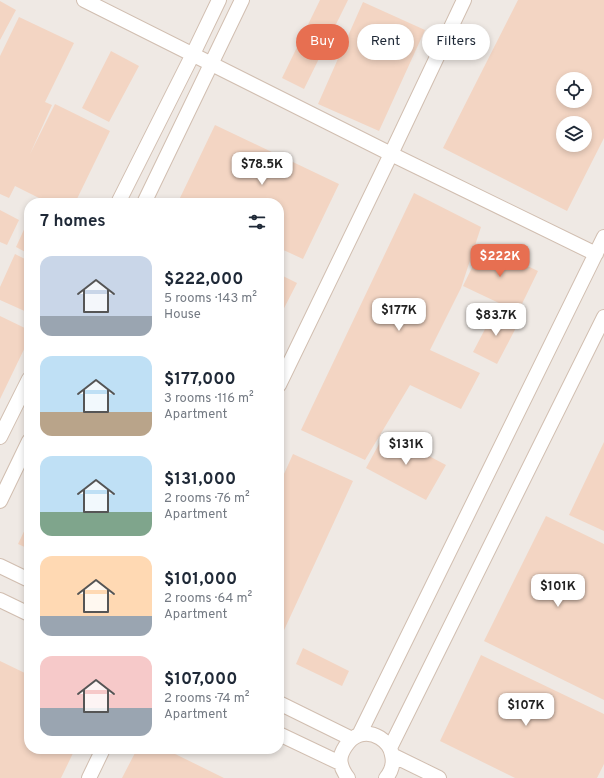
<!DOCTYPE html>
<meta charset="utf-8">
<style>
body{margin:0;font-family:Overpass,sans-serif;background:#f6f6f7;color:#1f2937;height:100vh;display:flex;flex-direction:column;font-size:15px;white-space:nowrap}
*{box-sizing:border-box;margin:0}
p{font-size:13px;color:#747a83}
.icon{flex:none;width:22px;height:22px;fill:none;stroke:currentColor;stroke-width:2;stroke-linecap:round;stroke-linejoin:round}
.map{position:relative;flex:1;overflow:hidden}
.panel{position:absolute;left:24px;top:198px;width:260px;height:556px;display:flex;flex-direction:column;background:#fff;border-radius:16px;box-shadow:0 2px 6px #0003}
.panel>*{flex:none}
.banner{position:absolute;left:296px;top:24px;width:248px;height:36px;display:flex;gap:8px}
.controls{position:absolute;left:556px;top:72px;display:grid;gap:8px}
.controls a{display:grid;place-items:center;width:36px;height:36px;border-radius:50%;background:#fff;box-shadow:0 2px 6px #0003;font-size:20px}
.price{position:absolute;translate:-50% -34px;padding:0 9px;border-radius:8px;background:#fff;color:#222;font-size:13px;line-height:26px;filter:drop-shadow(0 1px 2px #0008)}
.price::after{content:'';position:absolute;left:50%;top:24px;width:12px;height:9px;margin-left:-6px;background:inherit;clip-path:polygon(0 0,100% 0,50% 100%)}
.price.active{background:#e76f51;color:#fff}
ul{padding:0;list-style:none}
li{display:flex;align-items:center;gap:12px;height:100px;padding:0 16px}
li span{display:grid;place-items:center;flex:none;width:112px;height:80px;border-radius:12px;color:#555}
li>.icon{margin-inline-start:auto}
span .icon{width:48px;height:48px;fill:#fffc;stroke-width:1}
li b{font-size:17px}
h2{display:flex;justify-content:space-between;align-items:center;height:48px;padding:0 16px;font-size:17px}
.pill{padding:0 14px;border-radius:18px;background:#fff;box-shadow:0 2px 6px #0003;font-size:14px;line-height:36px}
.pill.active{background:#e76f51;color:#fff}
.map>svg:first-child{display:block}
.industrial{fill:#efe9e4;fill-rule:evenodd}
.building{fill:#f3d5c3;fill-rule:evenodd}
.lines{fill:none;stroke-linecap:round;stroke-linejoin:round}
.street-casing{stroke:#d1beb0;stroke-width:16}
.street{stroke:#fff;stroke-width:14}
</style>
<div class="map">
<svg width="604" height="778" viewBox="0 0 604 778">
<rect width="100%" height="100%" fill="#fdf6ec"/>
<!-- industrial -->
<path class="industrial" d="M0 0H604V778H0ZM563 79H585V101H563ZM563 123H585V145H563ZM29 203H279V749H29Z"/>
<!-- building -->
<path class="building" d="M320 0H348L304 89 282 78Z
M518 0H604V138L567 211 443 148ZM563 79H585V101H563ZM563 123H585V145H563Z
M0 1 16 10 0 40Z
M363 2 425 30 379 131 318 104Z
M19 17 74 43 45 102 52 105 30 154 55 104 110 131 75 203H49L15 186 9 198 0 194V56Z
M111 51 139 66 109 122 82 108Z
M215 125 339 184 303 259 279 248V203H185L179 200Z
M414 193 481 227 461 288 430 350 480 373 461 409 410 385 365 460 301 430Z
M0 210 19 220 7 245 0 242Z
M27 223 29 224V254L16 247Z
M483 245 538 271 518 312 463 286Z
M15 254 29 261V313L0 300V287Z
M279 274 297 283 280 316 279 315Z
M495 310 519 322 497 364 473 352Z
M0 316 29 330V339L0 399Z
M385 433 446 465 426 500 366 468Z
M604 442V531L569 515Z
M293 454 353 481 279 641V485Z
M546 516 604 544V700L484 641Z
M29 521V549L18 544Z
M303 648 349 671 342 686 296 664Z
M481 655 604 714V764L597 778H515L440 741Z
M0 661 29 675V749H75L61 778H0Z
M137 749H165L224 778H122Z"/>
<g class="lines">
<!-- street casing -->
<g class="street-casing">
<path id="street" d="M84 0 391 154 596 254
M118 203 193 54 219 0
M144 203 242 0
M279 385 391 154 464 0
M0 437 29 379
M0 501 29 441
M0 566 29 580
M0 600 29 614
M279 703 352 739
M279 734 340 763
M359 735 604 237
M390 748 604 317
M392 755 439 778
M89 778 103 749
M348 778C345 774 342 769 341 764 338 754 349 738 359 735 373 730 390 741 392 755 394 763 391 772 386 778"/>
</g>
<!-- street -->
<use href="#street" class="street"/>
</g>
</svg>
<div class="controls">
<a><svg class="icon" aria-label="locate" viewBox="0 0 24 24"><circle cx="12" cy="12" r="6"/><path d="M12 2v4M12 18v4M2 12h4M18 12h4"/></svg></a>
<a><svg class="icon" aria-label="layers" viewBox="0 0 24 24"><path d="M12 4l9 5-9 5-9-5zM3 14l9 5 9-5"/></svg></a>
</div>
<b class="price" style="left:262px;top:186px">$78.5K</b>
<b class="price active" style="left:500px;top:278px">$222K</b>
<b class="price" style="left:399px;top:332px">$177K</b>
<b class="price" style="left:496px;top:337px">$83.7K</b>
<b class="price" style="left:406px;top:466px">$131K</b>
<b class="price" style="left:558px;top:608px">$101K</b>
<b class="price" style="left:526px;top:727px">$107K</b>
<div class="banner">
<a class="pill active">Buy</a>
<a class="pill">Rent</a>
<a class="pill">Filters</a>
</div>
<section class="panel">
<h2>7 homes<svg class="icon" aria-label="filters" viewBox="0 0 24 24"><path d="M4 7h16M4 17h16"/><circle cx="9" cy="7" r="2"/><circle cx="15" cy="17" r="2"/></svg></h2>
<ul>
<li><span style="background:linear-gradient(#c9d6e8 75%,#9aa5b1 0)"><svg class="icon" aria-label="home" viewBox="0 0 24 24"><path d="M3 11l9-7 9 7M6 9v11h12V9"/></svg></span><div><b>$222,000</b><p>5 rooms · 143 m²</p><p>House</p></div></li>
<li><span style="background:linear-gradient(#bfe0f5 70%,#b9a48a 0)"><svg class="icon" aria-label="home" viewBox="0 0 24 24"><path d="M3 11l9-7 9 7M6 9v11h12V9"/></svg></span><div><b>$177,000</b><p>3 rooms · 116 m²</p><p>Apartment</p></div></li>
<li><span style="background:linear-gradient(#bfe0f5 70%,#7fa58c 0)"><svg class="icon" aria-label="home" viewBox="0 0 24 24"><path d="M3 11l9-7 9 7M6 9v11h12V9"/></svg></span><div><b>$131,000</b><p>2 rooms · 76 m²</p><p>Apartment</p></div></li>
<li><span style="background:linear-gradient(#ffd9b3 75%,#9aa5b1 0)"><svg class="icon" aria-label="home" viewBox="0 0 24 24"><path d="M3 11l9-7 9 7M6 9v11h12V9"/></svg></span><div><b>$101,000</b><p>2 rooms · 64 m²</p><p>Apartment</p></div></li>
<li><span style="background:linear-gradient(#f6c9c9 65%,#9aa5b1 0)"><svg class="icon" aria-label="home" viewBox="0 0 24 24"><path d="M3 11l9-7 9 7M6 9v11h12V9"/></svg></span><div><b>$107,000</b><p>2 rooms · 74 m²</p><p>Apartment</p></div></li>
</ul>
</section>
</div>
